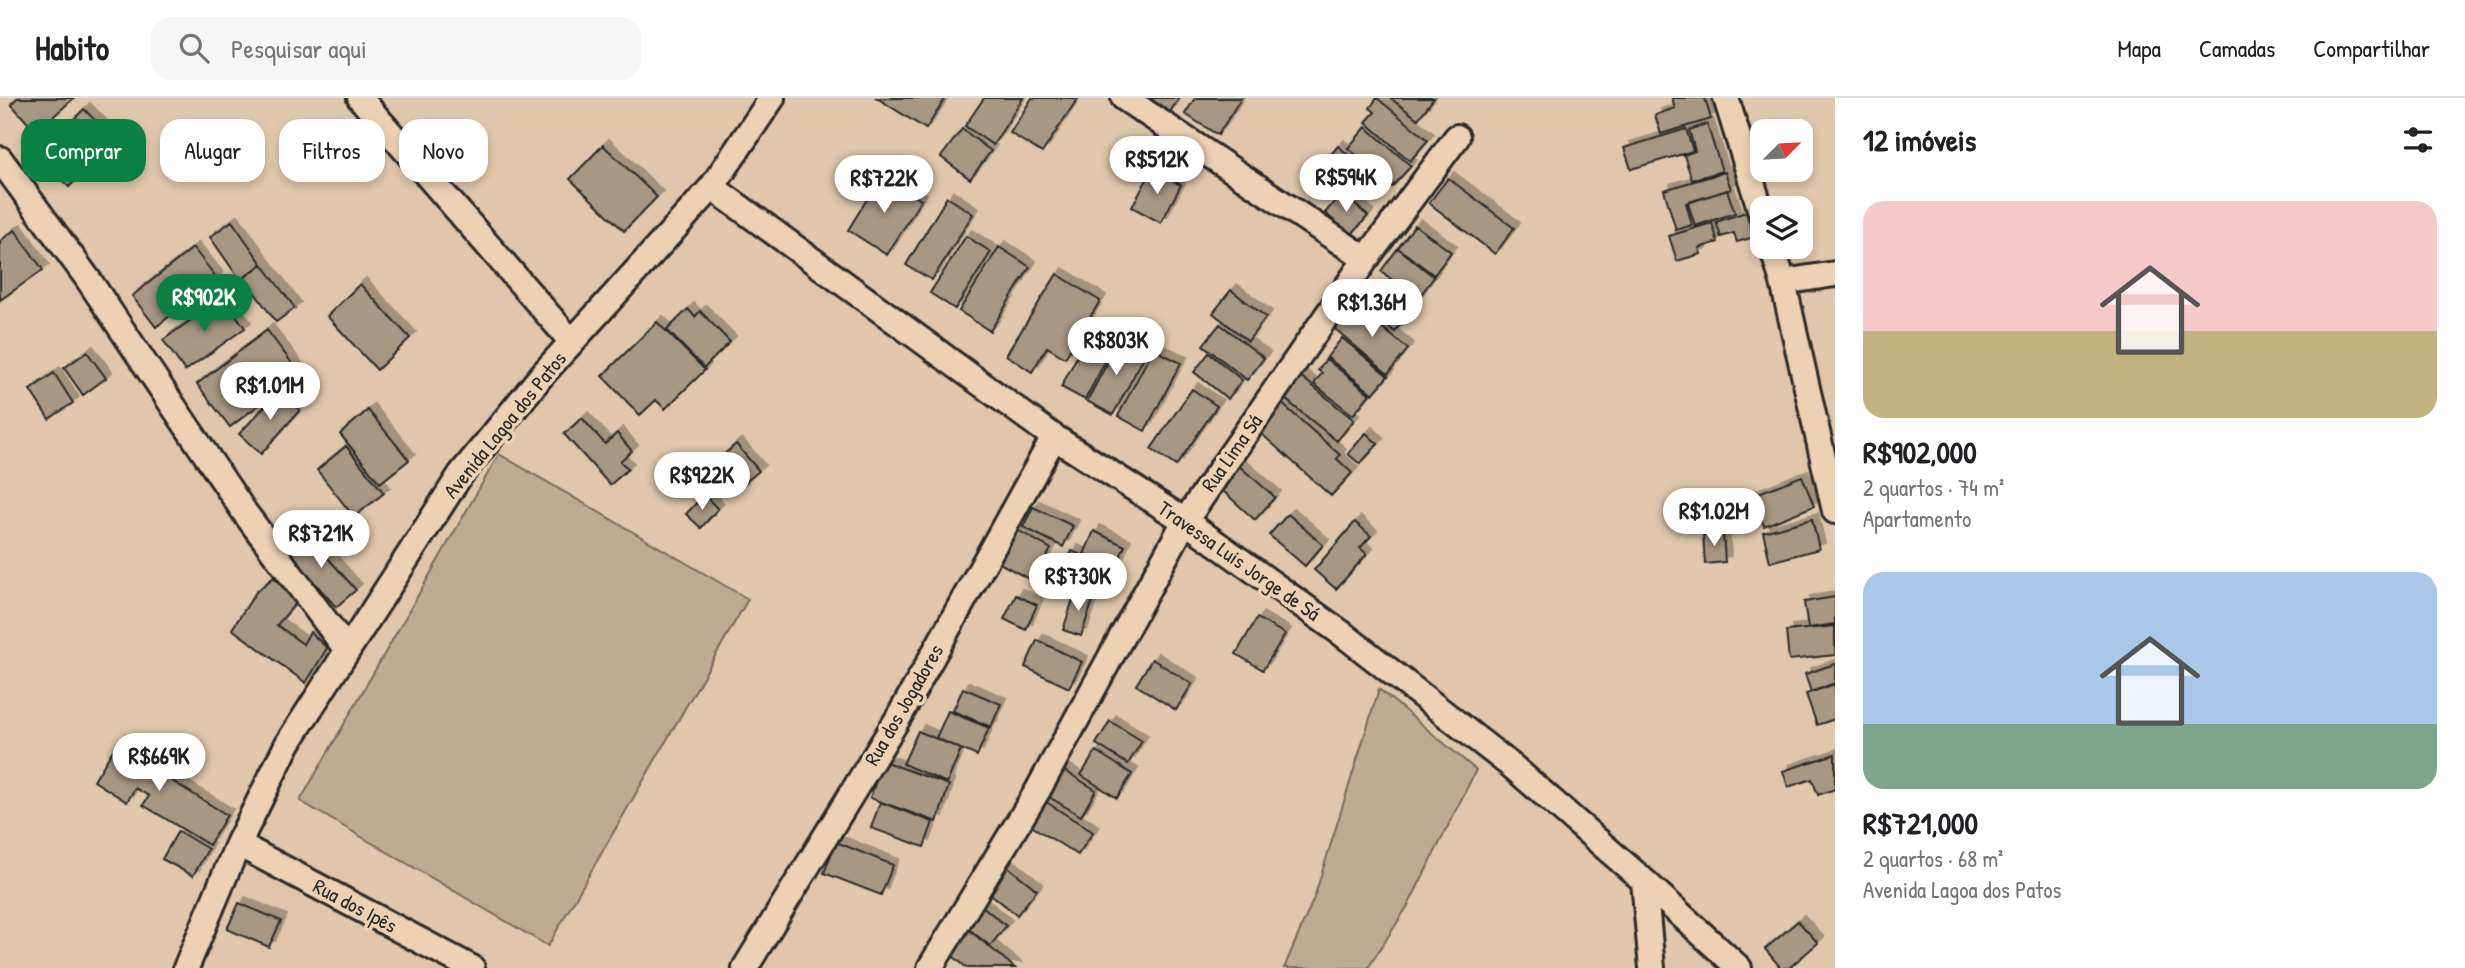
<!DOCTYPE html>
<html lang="pt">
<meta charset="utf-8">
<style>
body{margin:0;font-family:"Patrick Hand",sans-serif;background:#f6f6f6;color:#202124;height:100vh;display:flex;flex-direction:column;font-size:26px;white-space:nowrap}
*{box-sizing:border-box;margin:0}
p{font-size:23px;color:#757577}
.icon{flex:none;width:38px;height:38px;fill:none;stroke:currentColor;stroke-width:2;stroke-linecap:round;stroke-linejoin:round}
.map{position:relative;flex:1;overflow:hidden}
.sheet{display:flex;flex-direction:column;background:#fff;width:630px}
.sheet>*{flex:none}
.top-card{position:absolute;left:21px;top:21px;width:665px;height:63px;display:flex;gap:14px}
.needle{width:46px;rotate:66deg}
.fabs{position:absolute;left:1750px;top:21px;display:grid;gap:14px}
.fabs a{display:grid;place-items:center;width:63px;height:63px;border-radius:14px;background:#fff;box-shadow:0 4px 10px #0003;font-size:35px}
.price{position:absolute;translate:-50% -60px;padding:0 16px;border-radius:24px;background:#fff;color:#222;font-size:23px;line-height:46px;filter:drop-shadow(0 2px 4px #0008)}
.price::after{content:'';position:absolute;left:50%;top:42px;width:21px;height:16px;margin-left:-10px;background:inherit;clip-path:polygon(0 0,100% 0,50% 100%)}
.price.on{background:#0b8043;color:#fff}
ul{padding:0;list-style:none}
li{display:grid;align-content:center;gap:14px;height:371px;padding:0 28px}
li span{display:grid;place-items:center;height:217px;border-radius:21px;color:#555}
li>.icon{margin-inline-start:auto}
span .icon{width:126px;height:126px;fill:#fffc;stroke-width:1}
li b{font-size:30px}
h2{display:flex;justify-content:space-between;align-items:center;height:84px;padding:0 28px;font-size:30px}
.tag{padding:0 24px;border-radius:21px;background:#fff;box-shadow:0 4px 10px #0003;font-size:24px;line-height:63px}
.tag.on{background:#0b8043;color:#fff}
header{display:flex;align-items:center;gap:42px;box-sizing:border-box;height:98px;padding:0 35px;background:#fff;border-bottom:2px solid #e0e0e0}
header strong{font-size:33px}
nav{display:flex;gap:38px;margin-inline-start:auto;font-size:24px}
.search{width:490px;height:63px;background:#f6f6f6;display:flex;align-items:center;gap:18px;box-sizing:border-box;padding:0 24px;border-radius:21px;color:#757577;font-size:26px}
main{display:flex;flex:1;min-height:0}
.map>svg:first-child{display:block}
.green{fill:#bfaa93;stroke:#756a5f;stroke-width:2}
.building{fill:#a89783;stroke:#2b2b2b;stroke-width:2;filter:url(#shadow)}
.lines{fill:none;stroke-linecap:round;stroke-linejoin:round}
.street-casing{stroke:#2b2b2b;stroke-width:30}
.street{stroke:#ecd1b3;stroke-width:24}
.labels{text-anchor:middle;stroke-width:7;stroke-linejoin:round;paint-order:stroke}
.street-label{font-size:21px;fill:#2b2b2b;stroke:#ecd1b3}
</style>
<header>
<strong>Habito</strong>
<div class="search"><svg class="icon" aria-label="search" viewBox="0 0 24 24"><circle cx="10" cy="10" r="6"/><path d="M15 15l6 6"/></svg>Pesquisar aqui</div>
<nav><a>Mapa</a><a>Camadas</a><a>Compartilhar</a></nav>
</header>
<main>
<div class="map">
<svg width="1835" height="870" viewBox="0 0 1835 870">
<defs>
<filter id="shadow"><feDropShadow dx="6" dy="-6" stdDeviation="0" flood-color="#0004"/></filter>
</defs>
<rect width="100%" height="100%" fill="#e0c7ab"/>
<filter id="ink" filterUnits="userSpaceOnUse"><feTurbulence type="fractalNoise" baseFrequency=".0143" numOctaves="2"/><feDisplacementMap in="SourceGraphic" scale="14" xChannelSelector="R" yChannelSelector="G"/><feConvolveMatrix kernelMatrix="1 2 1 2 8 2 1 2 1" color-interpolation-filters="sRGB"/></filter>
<g filter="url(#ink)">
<!-- green -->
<path class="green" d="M499 356 748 501 548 848 300 703Z
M1379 591 1476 672 1409 806 1368 870H1284L1314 800Z"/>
<!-- building -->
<path class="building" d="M17 0H74L36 34 11 6Z
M877 0H943L945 1 926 31Z
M984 0H1023L993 47 965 28Z
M1032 0H1078L1042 55 1010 35Z
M1149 0H1179L1170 14Z
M1195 0H1241L1218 37 1185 16Z
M1377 0 1428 42 1410 63 1366 24 1375 14 1370 10Z
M1390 0H1434L1418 21Z
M1672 0H1705L1711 21 1661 36 1655 17 1675 10Z
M84 11 115 43 69 89 37 58Z
M1707 26 1722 73 1692 82 1684 57 1695 53 1689 32Z
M1366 29 1411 68 1392 89 1348 50Z
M962 31 991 53 970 81 941 59Z
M1686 31 1693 53 1631 71 1624 50Z
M603 47 657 99 624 133 570 81Z
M1338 48 1354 62 1333 87 1317 73Z
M1152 72 1181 87 1161 125 1132 109Z
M1725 74 1731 91 1686 105 1692 127 1676 132 1664 92Z
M882 77 921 102 887 157 848 132Z
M1448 80 1514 130 1495 156 1429 105Z
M1727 92 1735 115 1695 128 1688 105Z
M1342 95 1368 118 1351 137 1325 115Z
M947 99 973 116 932 182 906 167Z
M1746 114 1754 139 1737 144 1734 135 1721 139 1716 124Z
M232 123 262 166 240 182 210 139Z
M1712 125 1718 144 1699 150 1701 156 1677 163 1669 138Z
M1415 127 1451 154 1434 177 1398 150Z
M15 132 43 172 0 202V143Z
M966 138 991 154 955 211 930 195Z
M999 149 1030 169 990 233 959 213Z
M193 150 217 180 156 229 132 198Z
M1398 150 1434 179 1417 202 1381 173Z
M262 166 295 210 276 224 244 180Z
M1057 176 1100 203 1065 260 1047 249 1032 274 1006 257Z
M360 186 410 240 377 272 327 218Z
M1231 192 1266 219 1248 243 1213 215Z
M1386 193 1411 212 1395 234 1371 215Z
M223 199 245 230 185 273 163 242Z
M1355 207 1408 251 1388 276 1335 231Z
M688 211 695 219 700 213 730 244 704 270 667 232Z
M657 224 705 272 665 311 656 302 640 317 602 278Z
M1220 226 1264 260 1247 282 1203 247Z
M267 232 300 276 230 329 197 286Z
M1342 240 1388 278 1373 296 1327 259Z
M1120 241 1146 255 1113 317 1087 303Z
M1083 247 1107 260 1085 302 1061 289Z
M1153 251 1181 265 1145 333 1118 318Z
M87 254 106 280 83 297 64 270Z
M1209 255 1242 282 1228 301 1194 274Z
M1326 261 1370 296 1353 317 1314 286 1322 275 1318 272Z
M54 275 73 305 49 321 30 292Z
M1298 276 1354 322 1337 343 1280 297Z
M1192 291 1217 308 1176 368 1151 351Z
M279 293 300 312 261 356 239 336Z
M1279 303 1340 357 1337 361 1352 375 1331 398 1255 330Z
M368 312 409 362 380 385 340 336Z
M582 320 605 346 617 335 632 353 620 363 628 371 610 387 564 336Z
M1366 335 1378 346 1360 366 1348 356Z
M736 346 759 373 740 389 717 363Z
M346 348 384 395 354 419 317 372Z
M1231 361 1275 399 1255 422 1212 383Z
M1802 378 1814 408 1764 428 1751 398Z
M704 397 718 411 701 430 686 416Z
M1033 409 1073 428 1063 449 1023 429Z
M1288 416 1323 447 1305 468 1269 437Z
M1812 421 1819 451 1770 464 1763 434Z
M1355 424 1371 438 1360 450 1367 456 1336 491 1314 472Z
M1014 430 1051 451 1034 484 996 463Z
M1094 433 1125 448 1115 471 1084 456Z
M306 435 356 492 336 509 286 452Z
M1723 435 1725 464 1705 466 1703 436Z
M1072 453 1110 470 1098 498 1059 481Z
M274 479 296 505 277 527 303 546 310 534 327 550 306 585 232 531 256 494Z
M1076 492 1094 499 1081 538 1063 532Z
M1016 497 1037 507 1026 532 1004 521Z
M1835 499V526L1808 530 1804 504Z
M1257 520 1285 536 1263 572 1236 556Z
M1835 528V557L1789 562 1786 533Z
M1037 542 1082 564 1069 590 1025 569Z
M1152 561 1192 586 1176 612 1136 587Z
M1835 566V585L1811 594 1805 576Z
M1835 586V621L1817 627 1806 596Z
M963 590 1001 606 991 629 953 613Z
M948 613 989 630 977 658 936 640Z
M1110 623 1142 643 1128 666 1096 646Z
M918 633 961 651 947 685 903 666Z
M119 642 152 662 148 668 227 717 209 747 143 707 149 698 135 690 127 704 94 683Z
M1096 653 1132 676 1117 700 1081 677Z
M1835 656V691L1818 697 1812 681 1788 689 1783 673Z
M883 663 949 687 937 724 870 700Z
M1060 670 1096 692 1081 718 1044 696Z
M1043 702 1093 734 1078 757 1028 726Z
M880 704 933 724 924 749 871 730Z
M178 733 208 751 193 778 162 761Z
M836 744 893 767 881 797 824 775Z
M1002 764 1037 792 1017 817 982 789Z
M975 802 1006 828 990 848 959 823Z
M239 805 281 823 269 849 227 831Z
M1798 823 1818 845 1789 870H1781L1765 851Z
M962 826 1015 870H967L942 849Z"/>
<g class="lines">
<!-- street casing -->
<g class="street-casing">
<path id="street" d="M360 0 572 244
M1124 0 1366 161
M1726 0 1762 117
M0 61 88 181 245 415 347 552
M712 89 1054 339 1185 423 1344 537 1513 669 1644 783 1739 870
M1772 149 1783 184 1835 413
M1783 184 1835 176
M238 746 472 870
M1644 783 1652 870
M186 870 238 746 288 645 461 376 542 277 712 89 772 0
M745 870 900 617 1054 339
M930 870 1038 692 1185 423 1366 161 1457 39"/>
</g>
<!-- street -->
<use href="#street" class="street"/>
</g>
</g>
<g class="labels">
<!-- street labels -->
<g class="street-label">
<text transform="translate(505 327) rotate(-51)" y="7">Avenida Lagoa dos Patos</text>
<text transform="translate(1232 355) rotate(-55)" y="7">Rua Lima Sá</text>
<text transform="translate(1239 463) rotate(35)" y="7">Travessa Luis Jorge de Sá</text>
<text transform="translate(904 607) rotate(-60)" y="7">Rua dos Jogadores</text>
<text transform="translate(355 808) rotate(28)" y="7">Rua dos Ipês</text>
</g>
</g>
</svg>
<div class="fabs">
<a><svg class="needle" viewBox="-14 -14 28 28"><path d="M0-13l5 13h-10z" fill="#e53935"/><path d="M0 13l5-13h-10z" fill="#757577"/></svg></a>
<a><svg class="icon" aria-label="layers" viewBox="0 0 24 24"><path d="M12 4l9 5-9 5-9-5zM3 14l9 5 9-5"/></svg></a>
</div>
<b class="price" style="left:1157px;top:98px">R$512K</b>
<b class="price" style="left:1346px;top:116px">R$594K</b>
<b class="price" style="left:884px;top:117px">R$722K</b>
<b class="price on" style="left:204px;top:236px">R$902K</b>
<b class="price" style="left:1372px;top:241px">R$1.36M</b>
<b class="price" style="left:1116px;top:279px">R$803K</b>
<b class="price" style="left:270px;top:324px">R$1.01M</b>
<b class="price" style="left:702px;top:414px">R$922K</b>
<b class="price" style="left:1714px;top:450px">R$1.02M</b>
<b class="price" style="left:321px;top:472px">R$721K</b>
<b class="price" style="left:1078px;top:515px">R$730K</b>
<b class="price" style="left:159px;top:695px">R$669K</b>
<div class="top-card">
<a class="tag on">Comprar</a>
<a class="tag">Alugar</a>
<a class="tag">Filtros</a>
<a class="tag">Novo</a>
</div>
</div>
<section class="sheet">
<h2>12 imóveis<svg class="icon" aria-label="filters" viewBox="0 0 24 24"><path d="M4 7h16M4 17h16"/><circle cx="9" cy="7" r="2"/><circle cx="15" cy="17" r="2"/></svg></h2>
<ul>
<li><span style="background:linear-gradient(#f6c9c9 60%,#c2b280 0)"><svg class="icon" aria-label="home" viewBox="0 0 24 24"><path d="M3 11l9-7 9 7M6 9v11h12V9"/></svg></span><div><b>R$902,000</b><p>2 quartos · 74 m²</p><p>Apartamento</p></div></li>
<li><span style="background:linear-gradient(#a9c7e8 70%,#7fa58c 0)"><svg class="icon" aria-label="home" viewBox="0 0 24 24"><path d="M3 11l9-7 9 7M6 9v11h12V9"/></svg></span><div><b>R$721,000</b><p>2 quartos · 68 m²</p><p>Avenida Lagoa dos Patos</p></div></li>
</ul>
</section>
</main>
